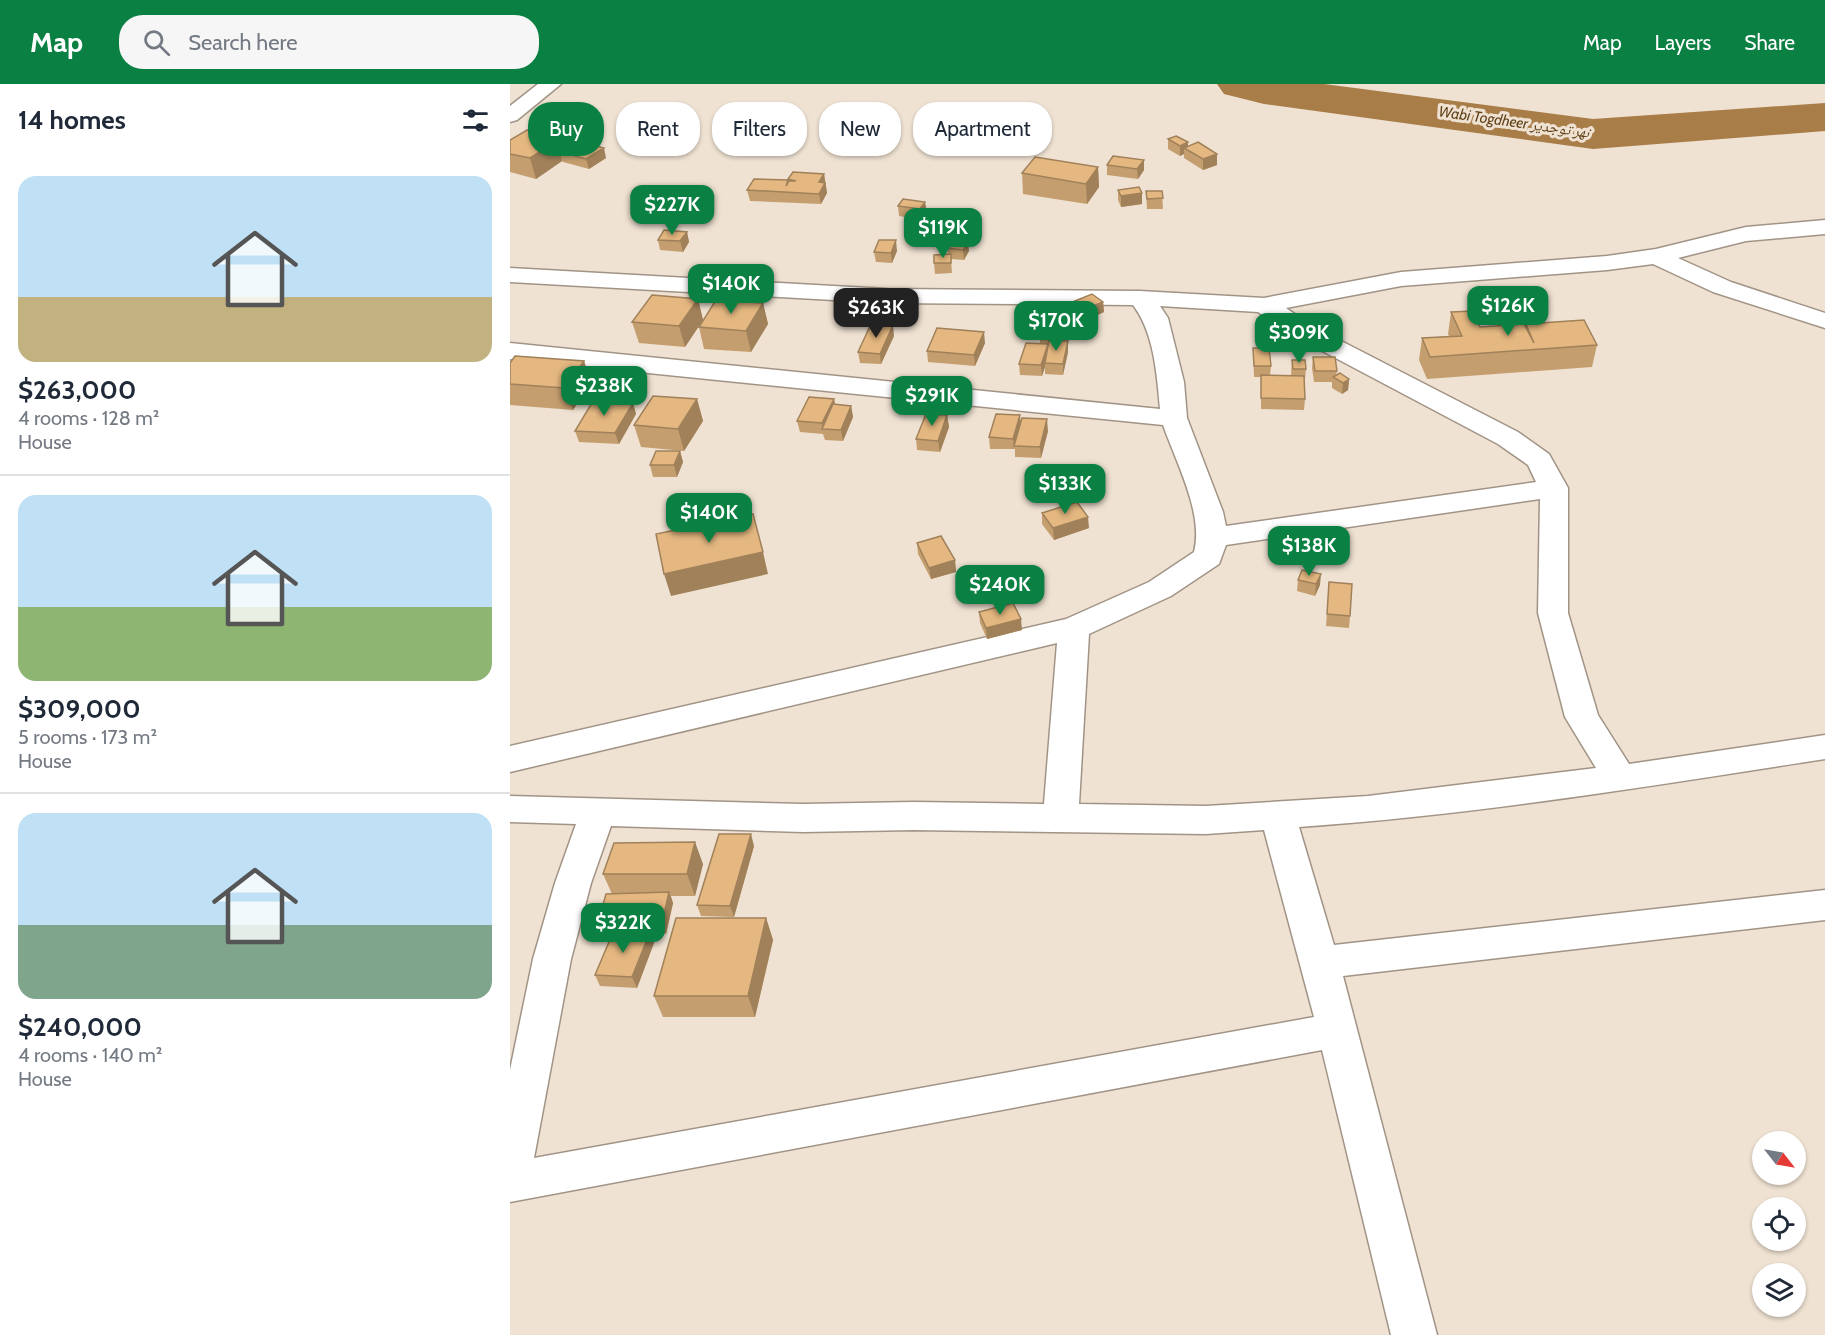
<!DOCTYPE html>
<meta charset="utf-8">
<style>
body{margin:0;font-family:Cabin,"Noto Naskh Arabic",sans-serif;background:#f6f6f7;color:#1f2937;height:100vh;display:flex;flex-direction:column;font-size:22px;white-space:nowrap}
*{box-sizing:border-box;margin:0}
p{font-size:20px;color:#747a83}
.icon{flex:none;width:33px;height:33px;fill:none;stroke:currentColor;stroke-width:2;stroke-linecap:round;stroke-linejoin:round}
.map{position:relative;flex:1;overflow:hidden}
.details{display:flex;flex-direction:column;background:#fff;width:510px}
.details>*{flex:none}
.hud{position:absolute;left:18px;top:18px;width:570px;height:54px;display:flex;gap:12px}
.needle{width:39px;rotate:121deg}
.tools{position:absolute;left:1242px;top:1047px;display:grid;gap:12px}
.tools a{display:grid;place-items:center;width:54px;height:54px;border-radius:50%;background:#fff;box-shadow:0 2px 4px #0004;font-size:30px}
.price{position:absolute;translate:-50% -51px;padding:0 14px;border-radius:12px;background:#0b8043;color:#fff;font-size:20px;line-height:39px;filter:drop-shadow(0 2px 3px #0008)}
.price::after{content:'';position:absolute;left:50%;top:36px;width:18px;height:14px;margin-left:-9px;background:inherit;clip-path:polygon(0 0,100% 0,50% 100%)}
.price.active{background:#222;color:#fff}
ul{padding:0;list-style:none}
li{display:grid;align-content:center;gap:12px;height:318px;padding:0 18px}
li+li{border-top:2px solid #e0e1e3}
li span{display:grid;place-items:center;height:186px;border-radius:18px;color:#555}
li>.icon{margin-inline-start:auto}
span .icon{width:108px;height:108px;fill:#fffc;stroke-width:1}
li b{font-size:26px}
h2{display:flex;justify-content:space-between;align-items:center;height:72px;padding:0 18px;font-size:26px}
.pill{padding:0 21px;border-radius:24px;background:#fff;box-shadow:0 2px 4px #0004;font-size:21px;line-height:54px}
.pill.active{background:#0b8043;color:#fff}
header{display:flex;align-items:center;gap:36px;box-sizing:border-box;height:84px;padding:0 30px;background:#0b8043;color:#fff}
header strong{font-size:28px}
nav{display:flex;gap:33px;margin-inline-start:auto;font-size:21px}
.search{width:420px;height:54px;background:#f6f6f7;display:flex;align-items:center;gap:15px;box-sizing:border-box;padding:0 21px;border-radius:24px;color:#747a83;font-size:22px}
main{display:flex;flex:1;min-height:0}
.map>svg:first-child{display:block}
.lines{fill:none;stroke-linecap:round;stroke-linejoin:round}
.river{fill:#a87d48;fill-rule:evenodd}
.street-casing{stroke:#a19486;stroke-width:3}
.street{fill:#fff;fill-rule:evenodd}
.wall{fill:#c59e6f}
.shaded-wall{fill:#a0815a}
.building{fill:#e5b881;stroke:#a0815a;stroke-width:1.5}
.labels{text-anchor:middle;stroke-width:6;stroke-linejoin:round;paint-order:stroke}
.far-water-label{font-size:15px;font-style:italic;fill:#614218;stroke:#efe2d2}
</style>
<header>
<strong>Map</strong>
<div class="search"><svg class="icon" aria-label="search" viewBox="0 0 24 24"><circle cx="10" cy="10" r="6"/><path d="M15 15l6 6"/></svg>Search here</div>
<nav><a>Map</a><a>Layers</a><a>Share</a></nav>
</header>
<main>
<section class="details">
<h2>14 homes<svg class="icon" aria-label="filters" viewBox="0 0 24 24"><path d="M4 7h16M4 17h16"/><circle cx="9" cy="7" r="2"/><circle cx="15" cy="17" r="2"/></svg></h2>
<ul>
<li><span style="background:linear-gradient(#bfe0f5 65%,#c2b280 0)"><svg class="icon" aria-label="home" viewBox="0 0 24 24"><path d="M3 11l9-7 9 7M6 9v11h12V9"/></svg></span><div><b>$263,000</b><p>4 rooms · 128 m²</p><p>House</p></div></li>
<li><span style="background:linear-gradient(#bfe0f5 60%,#8fb573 0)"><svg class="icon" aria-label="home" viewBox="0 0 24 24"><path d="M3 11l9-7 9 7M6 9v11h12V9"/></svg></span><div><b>$309,000</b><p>5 rooms · 173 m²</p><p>House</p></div></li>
<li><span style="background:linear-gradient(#bfe0f5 60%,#7fa58c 0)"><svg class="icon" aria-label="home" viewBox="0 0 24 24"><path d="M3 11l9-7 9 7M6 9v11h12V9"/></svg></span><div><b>$240,000</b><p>4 rooms · 140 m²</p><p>House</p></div></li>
</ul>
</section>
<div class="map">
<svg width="1315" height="1251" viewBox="0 0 1315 1251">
<rect width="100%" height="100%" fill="#efe2d2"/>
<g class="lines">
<!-- river -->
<path class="river" d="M707 0H814L1083 35 1315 19V47L1083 65 754 20 714 10Z"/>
<!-- street casing -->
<g class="street-casing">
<path id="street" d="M28 0H51L7 36 0 38V22Z
M1315 136V150L1236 157 1168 174 1221 198 1315 229V244L1203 208 1143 180 1097 186 891 202 776 224 802 242 1008 348 1039 370 1058 404V529L1088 631 1119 680 1315 651V675C1140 702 965 731 789 743L824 861 1315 806V836L833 892 927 1251H881L812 966 0 1118V986L23 875 45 799 66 740 0 738V712L293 720 404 718 534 720 547 559 0 688V662L556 535 639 498 684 468C694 430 666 378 653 341L0 275V259L650 325C647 291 644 248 623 221L377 219 0 198V184L377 205 630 207 754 214 891 188 1097 172 1146 165 1236 143ZM650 222 748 228 784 252 988 360 1018 381 1026 398 716 442 713 428 677 334 674 298 658 234ZM1030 415 1028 529 1055 633 1086 684 858 712 696 722 569 720 579 550 661 512 709 480 716 461ZM101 742 293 748 404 746 696 750 754 746 804 933 24 1074 61 875 81 799Z"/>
</g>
<!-- street -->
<use href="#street" class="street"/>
</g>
<!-- wall -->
<path class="wall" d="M658 55 678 62 707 70V81L693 86 674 74V70L670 72 658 65Z
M0 56 55 65 96 74 79 85 53 78 52 77 26 95 0 88Z
M597 81 634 86 628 95 597 91Z
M588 83 589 103 577 120 513 110 512 89Z
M314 90 317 109 311 120 240 117 237 106 278 98V95Z
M608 106 632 120 611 123 608 116Z
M636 107H652L653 125H637Z
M393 115 417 128 415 130 423 131 425 142 419 149 408 148 407 137 408 135 389 132 388 122Z
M177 148 179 158 173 168 150 166 148 156Z
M443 155 459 167 454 176 441 175 442 189 425 190 424 179 438 170 437 164Z
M387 167 382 179 366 178 364 168Z
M188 215 193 236 175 263 129 259 122 238Z
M593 218 594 228 572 238 561 229 560 219Z
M253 219 258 240 241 268 194 265 189 243Z
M941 228 970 243 1015 242 1016 240 1087 261 1082 283 917 295 909 276 912 254 939 252 938 250Z
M550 248V257H558V268L553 291 535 290V283L532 292 510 291 509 280 530 259V253Z
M384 252 371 280 350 279 348 268Z
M475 259 465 282 418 278 417 267Z
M743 264 761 282 760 291H781L782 276 796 285 795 296H794L795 315 794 326 751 325V293H744Z
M803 273 827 287 826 291 839 295 838 306 832 310 822 304V298H804L802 284Z
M74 277 81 299 63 326 0 321V279Z
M187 315 193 337 174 367 131 363 124 341Z
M324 315 325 321 341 322 343 333 333 357 315 356 313 350 290 348 287 337Z
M123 319 126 330 109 360 69 358 65 347Z
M437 331 439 343 430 368 407 366 406 355Z
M511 337 538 347 531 374 505 373V365H480L479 353Z
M170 367 173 378 167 393H143L140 381Z
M532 429 579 444 544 456 532 440Z
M407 459 445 476 446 488 421 495 408 470Z
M788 496 810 501 805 512 787 507Z
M819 498 840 532 839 544 816 542Z
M469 528 512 546 477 555 470 539Z
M244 762 224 833 191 832 187 821Z
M193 780 185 812H161L163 819 156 850 141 851 144 859 127 904 90 902 85 891 101 853H92L87 842 102 810 93 790Z
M256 834 263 856 245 933H153L144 912Z"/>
<!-- shaded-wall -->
<path class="shaded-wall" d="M52 54 57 70 50 68 52 77 26 95 20 74Z
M678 58V66L674 64V70L670 72V62Z
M94 64 96 74 79 85 76 75Z
M707 70V81L693 86V75Z
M634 76V86L628 95 627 85Z
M588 83 589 103 577 120 576 100Z
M314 90 317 109 311 120 309 110V98Z
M632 109V120L611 123V112Z
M415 118 417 128 412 135 410 125Z
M423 131 425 142 419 149 417 139Z
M177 148 179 158 173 168 170 157Z
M386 156 387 167 382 179 381 169Z
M458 157 459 167 454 176 453 166Z
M188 215 193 236 175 263 169 242Z
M593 218 594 228 572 238 571 227Z
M253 219 258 240 241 268 236 247Z
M383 241 384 252 371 280 370 270Z
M474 248 475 259 465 282 464 271Z
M558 257V268L553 291V280Z
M538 260V271L535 279V283L532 292 531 281Z
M74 277 81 299 63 326 55 304Z
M839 295 838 306 832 310 833 299Z
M187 315 193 337 174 367 168 345Z
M324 315 326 326 313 345 312 339Z
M123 319 126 330 109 360 105 349Z
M341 322 343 333 333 357 331 346Z
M437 331 439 343 430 368 428 357Z
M510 331 511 342 504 362V366L503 355Z
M537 335 538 347 531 374 530 363Z
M170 367 173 378 167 393 164 381Z
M578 433 579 444 544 456 543 444Z
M253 468 258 490 161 512 154 490Z
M445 476 446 488 421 495 419 484Z
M811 490 810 501 805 512 806 500Z
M511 535 512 546 477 555 476 544Z
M241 750 244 762 224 833 220 822Z
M185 758 193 780 185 812 177 790Z
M159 808 163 819 156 850 152 839Z
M256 834 263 856 245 933 238 912Z
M140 848 144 859 127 904 122 893Z"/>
<!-- building -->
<path class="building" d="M17 46 52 54 20 74 0 70V56Z
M666 52 678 58 670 62 658 55Z
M67 57 94 64 76 75 50 68Z
M688 58 707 70 693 75 674 64Z
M603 72 634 76 627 85 597 81Z
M525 73 588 83 576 100 512 89Z
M283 88 314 90 309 98 315 99 309 110 237 106 244 95 278 96 276 102 279 97H286L278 95Z
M629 103 632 109 611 112 608 106Z
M636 107H652L653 114 637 115Z
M393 115 415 118 410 125 388 122Z
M412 130 423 131 417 139 407 137Z
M154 146 177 148 170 157 148 156Z
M443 155 458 157 453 166 437 164Z
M369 156H386L381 169 364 168Z
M441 170V179H424V171Z
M582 210 593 218 571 227 560 219Z
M142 211 188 215 169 242 122 238Z
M206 216 253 219 236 247 189 243Z
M963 227 970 243 1014 240 1024 259 1016 240 1074 236 1087 261 920 273 912 254 952 252 941 228Z
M550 237 549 253H530L531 238Z
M361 240 383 241 370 270 348 268Z
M427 244 474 248 464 271 417 267Z
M539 256 558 257 553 280 535 279Z
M516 259 538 260 531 281 509 280Z
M743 264H759L761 282H744Z
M5 272 74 277 55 304 0 300V279Z
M803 273H825L827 287H805Z
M782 276H795L796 285H783Z
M830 289 839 295 833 299 823 293Z
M751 291 794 292 795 315 751 314Z
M143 312 187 315 168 345 124 341Z
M299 313 324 315 312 339 287 337Z
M83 317 123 319 105 349 65 347Z
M323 320 341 322 331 346 312 345Z
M416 330 437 331 428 357 406 355Z
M486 330 510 331 503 355 479 353Z
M512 334 537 335 530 363 504 362Z
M146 367H170L164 381H140Z
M567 418 578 433 543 444 532 429Z
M243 430 253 468 154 490 146 450Z
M431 452 445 476 419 484 407 459Z
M792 486 811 490 806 500 788 496Z
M819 498 842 500 840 532 817 530Z
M503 519 511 535 476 544 469 528Z
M209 750H241L220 822 187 821Z
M185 758 177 790H93L104 759Z
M159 808 152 839 87 842 96 810Z
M166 834H256L238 912H144Z
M104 846 140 848 122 893 85 891Z"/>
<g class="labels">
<!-- far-water labels -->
<g class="far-water-label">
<text transform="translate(1004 38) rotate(8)" y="5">Wabi Togdheer نهر توجدير</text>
</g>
</g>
</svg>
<div class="tools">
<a><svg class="needle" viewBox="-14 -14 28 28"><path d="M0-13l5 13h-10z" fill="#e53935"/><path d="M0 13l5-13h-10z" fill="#747a83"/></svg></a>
<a><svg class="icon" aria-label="locate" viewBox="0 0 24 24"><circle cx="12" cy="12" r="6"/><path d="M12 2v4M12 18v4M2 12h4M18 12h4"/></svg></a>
<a><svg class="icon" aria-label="layers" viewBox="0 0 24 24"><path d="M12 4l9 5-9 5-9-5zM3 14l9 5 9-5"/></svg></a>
</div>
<b class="price" style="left:162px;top:152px">$227K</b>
<b class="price" style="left:433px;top:175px">$119K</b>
<b class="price" style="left:221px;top:231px">$140K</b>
<b class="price" style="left:998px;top:253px">$126K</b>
<b class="price active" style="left:366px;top:255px">$263K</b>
<b class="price" style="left:546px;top:268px">$170K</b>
<b class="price" style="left:789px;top:280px">$309K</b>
<b class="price" style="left:94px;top:333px">$238K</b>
<b class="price" style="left:422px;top:343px">$291K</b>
<b class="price" style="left:555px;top:431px">$133K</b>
<b class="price" style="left:199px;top:460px">$140K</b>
<b class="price" style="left:799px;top:493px">$138K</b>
<b class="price" style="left:490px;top:532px">$240K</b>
<b class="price" style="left:113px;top:870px">$322K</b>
<div class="hud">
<a class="pill active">Buy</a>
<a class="pill">Rent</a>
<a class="pill">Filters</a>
<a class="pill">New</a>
<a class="pill">Apartment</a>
</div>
</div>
</main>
